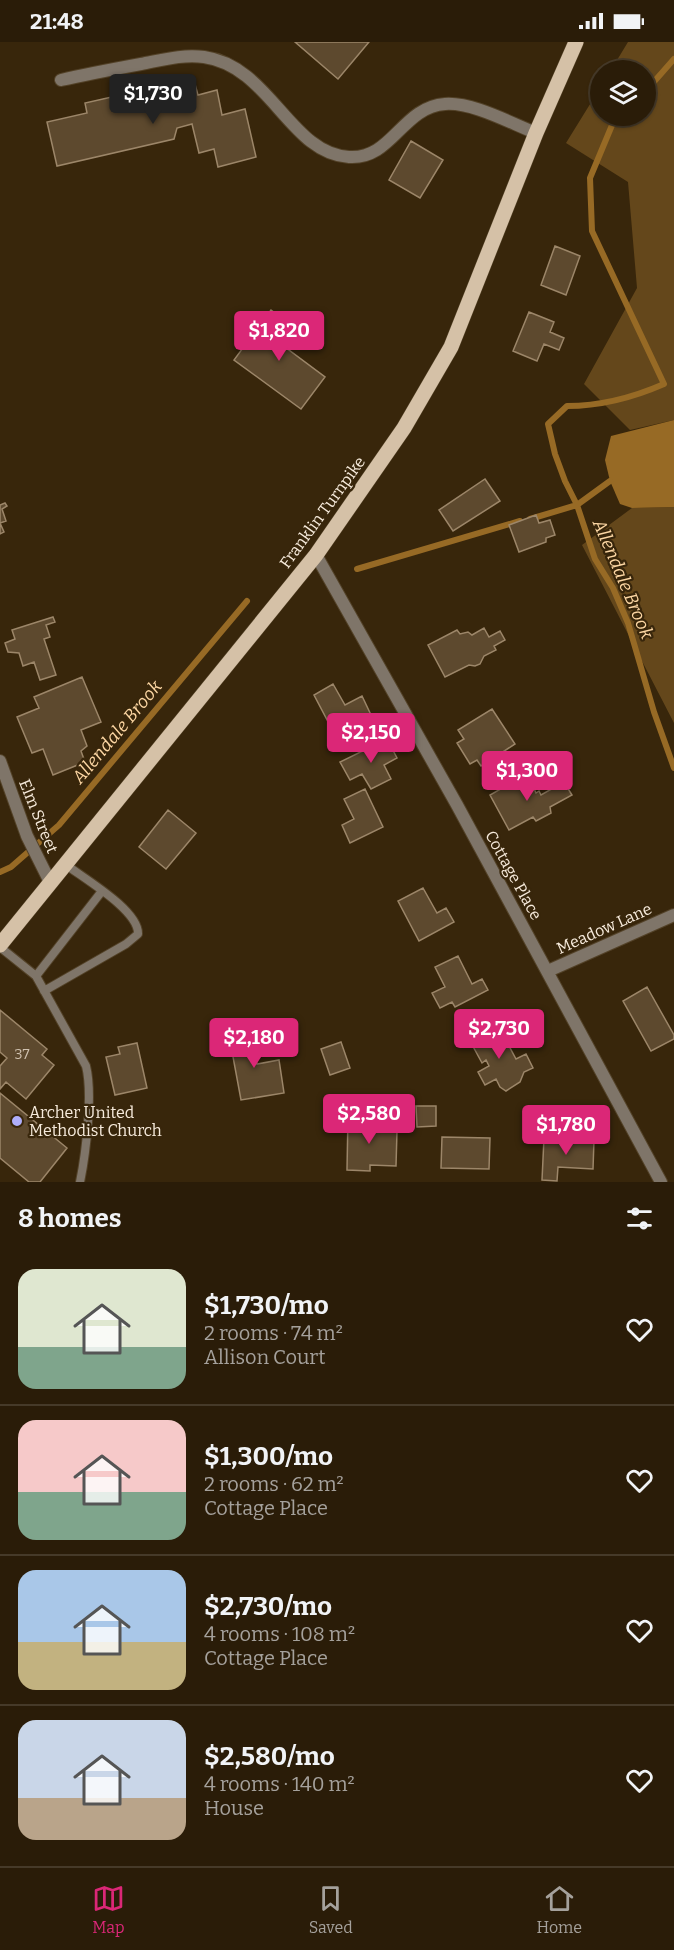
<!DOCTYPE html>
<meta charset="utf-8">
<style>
body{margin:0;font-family:Bitter,serif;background:#362916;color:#f1f3f6;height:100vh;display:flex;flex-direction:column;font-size:22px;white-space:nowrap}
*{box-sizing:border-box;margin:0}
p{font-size:20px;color:#a5a19c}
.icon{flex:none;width:33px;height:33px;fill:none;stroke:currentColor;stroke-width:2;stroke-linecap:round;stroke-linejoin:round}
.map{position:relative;height:1140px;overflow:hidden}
.drawer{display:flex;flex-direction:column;background:#2a1c08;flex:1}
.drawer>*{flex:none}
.controls{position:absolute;left:590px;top:18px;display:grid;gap:12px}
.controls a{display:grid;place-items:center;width:66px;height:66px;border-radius:50%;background:#2a1c08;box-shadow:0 2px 4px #0004,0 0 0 2px #463a29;font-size:30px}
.price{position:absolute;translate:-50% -51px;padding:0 14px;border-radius:6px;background:#db2777;color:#fff;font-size:20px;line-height:39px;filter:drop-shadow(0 2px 3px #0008)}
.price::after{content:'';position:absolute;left:50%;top:36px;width:18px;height:14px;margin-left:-9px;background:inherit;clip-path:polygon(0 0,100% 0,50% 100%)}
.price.on{background:#222;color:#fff}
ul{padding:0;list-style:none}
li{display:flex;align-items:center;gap:18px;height:150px;padding:0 18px}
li+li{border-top:2px solid #463a29}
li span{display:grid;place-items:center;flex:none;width:168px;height:120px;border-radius:18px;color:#555}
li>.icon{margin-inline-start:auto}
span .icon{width:72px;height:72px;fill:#fffc;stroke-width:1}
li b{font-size:26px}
h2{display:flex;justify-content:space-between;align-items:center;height:72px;padding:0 18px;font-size:26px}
.status{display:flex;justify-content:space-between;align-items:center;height:42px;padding:0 30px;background:#2a1c08;direction:ltr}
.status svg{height:16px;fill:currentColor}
.menu{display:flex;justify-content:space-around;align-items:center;height:84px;border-top:2px solid #463a29;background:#2a1c08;font-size:16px;color:#a5a19c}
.menu a{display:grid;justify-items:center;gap:3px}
.menu .on{color:#db2777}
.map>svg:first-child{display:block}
.green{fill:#64471b}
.water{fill:#976a25}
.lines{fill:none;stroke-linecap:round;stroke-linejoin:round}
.stream{stroke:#976a25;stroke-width:6}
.building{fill:#5d492e;stroke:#9c8669;stroke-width:1.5}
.service-casing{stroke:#534228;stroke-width:10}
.minor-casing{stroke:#534228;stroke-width:14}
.primary-casing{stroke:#534228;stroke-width:16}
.service{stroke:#7f7569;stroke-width:8}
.minor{stroke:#7f7569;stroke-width:12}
.primary{stroke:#d5c1a7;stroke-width:15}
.poi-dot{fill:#afaefa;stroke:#38260b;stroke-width:2}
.labels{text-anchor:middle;stroke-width:4.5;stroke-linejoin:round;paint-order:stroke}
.number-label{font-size:14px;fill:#d0c2b0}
.street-label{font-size:16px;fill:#f7ebdc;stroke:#38260b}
.poi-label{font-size:16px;fill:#f7ebdc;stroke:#38260b;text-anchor:start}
.water-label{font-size:18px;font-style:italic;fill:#fcd6a3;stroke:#38260b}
</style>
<div class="status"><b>21:48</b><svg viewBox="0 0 49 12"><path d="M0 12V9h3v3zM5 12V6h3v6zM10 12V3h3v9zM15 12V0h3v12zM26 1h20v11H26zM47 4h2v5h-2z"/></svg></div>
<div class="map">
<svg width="674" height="1140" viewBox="0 0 674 1140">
<rect width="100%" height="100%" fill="#38260b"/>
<!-- green -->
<path class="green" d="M628 0H674V378L630 388 584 342 637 246 628 140 566 101 600 46V74H645V28H611Z
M674 465V681L582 503 632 466Z"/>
<!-- water -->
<path class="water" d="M674 378V465L632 466 620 462 610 439 605 418 611 394Z"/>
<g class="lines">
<!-- stream -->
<path class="stream" d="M645 50 674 17
M618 74 615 76 590 136 592 189 664 342C632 356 602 364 567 364L548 382 555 412 565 439 577 463 595 517 613 546 628 581 654 670 674 726
M530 477 577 463 610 439
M357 527 520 479
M0 830 11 825 59 783 247 559"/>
</g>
<!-- building -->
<path class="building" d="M295 0H369L338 37Z
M193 35 198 53 217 48 222 73 245 67 256 115 218 125 214 107 199 111 192 82 177 86 174 97 57 124 47 80 87 71 85 61 143 48 145 57 154 55 151 45Z
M411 99 443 118 420 156 389 138Z
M555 204 580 214 566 253 541 243Z
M271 268 294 285 281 302 325 335 301 367 234 318Z
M529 270 554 280 550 290 564 296 559 308 544 302 537 319 513 309Z
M485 437 500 459 453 489 439 468Z
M5 461 7 464 2 467 6 479 0 481 4 490 0 492V463Z
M536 473 539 481 550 478 555 493 546 496V500L519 510 509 483Z
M53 575 55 580 46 583 50 595 44 597 56 633 40 638 34 620 23 624 19 611 8 610 5 601 15 597 12 588Z
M484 586 489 595 500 589 505 598 494 604 496 608 484 614 480 622 475 624 469 623 445 635 428 603 457 588 460 592 468 590 472 593Z
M82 635 101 680 81 688 87 704 81 709 85 720 53 733 43 707 32 711 17 675 39 666 34 655Z
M333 642 345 663 362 654 371 673 366 676 369 681 353 692 349 686 335 693 314 653Z
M492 667 515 702 481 724 477 718 470 722 457 701 464 697 458 688Z
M387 697 397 716 384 723 391 737 371 747 362 732 350 738 340 720Z
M518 737 522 745 531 740 536 751 539 749 541 753 564 740 572 753 550 765 551 771 536 779 533 775 509 788 490 753Z
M365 747 383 785 350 801 342 783 354 777 344 757Z
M168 768 196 791 166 827 139 805Z
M423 846 437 871 446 866 454 880 419 899 398 859Z
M458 914 472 942 482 937 488 948 455 965 452 960 440 966 432 951 445 945 435 925Z
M647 945 674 993V997L651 1009 623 959Z
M0 968 47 1007 42 1013 54 1023 26 1057 6 1040 0 1047V1024L7 1016 0 1010Z
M494 983 503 999 509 1004 516 1017 526 1012 533 1026 524 1030 520 1040 506 1049 500 1045 496 1037 485 1043 478 1030 489 1024 486 1018 482 1021 469 997Z
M248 985 250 1000H254L257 1022 279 1018 284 1051 241 1058 231 1004 235 1003 233 987Z
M341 1000 350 1026 330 1033 321 1007Z
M137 1001 147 1046 115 1053 106 1015 120 1012 118 1005Z
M0 1051 67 1106 40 1140H29L0 1116Z
M416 1064H436V1084L417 1085Z
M348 1074H376L375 1089H397L396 1124 370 1123V1129L347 1128Z
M442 1095 490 1096 489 1127 441 1126Z
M544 1096 594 1098 593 1127 558 1125 557 1139 542 1138Z"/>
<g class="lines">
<!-- service casing -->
<g class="service-casing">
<path id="service" d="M0 905 36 934 86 1024C93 1052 86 1111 80 1140
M36 934 102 849
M44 949 126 902 138 892C139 868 83 836 65 822"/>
</g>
<!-- minor casing -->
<g class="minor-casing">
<path id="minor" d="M61 38C87 32 114 27 141 22 162 18 183 12 204 15 270 24 290 112 349 115 392 118 402 65 445 62 473 60 510 81 536 91
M316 513 457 763 661 1140
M0 719 27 794 50 840
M548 929 674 873"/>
</g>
<!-- primary casing -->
<g class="primary-casing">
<path id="primary" d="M0 903 316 513 404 386 451 305 536 91 576 0"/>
</g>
<!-- service -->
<use href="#service" class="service"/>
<!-- minor -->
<use href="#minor" class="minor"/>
<!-- primary -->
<use href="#primary" class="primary"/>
</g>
<!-- markers -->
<circle class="poi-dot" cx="17" cy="1079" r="6"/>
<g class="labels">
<!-- number labels -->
<g class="number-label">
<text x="22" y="1017">37</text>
</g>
<!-- street labels -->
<g class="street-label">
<text transform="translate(322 470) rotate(-54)" y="6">Franklin Turnpike</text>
<text transform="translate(39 774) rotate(68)" y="6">Elm Street</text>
<text transform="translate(514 833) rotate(61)" y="6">Cottage Place</text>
<text transform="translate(604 886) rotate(-24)" y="6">Meadow Lane</text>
</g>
<!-- poi labels -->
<g class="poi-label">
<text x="29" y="1076">Archer United<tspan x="29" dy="18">Methodist Church</tspan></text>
</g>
<!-- water labels -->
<g class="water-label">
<text transform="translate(623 537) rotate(67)" y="6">Allendale Brook</text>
<text transform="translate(117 690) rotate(-50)" y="6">Allendale Brook</text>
</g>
</g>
</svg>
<div class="controls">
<a><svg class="icon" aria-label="layers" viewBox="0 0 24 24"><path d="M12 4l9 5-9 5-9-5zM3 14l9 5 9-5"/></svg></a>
</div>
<b class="price on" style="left:153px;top:83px">$1,730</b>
<b class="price" style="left:279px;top:320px">$1,820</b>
<b class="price" style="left:371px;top:722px">$2,150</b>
<b class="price" style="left:527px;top:760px">$1,300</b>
<b class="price" style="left:499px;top:1018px">$2,730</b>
<b class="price" style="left:254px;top:1027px">$2,180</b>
<b class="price" style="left:369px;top:1103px">$2,580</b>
<b class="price" style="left:566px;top:1114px">$1,780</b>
</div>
<section class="drawer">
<h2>8 homes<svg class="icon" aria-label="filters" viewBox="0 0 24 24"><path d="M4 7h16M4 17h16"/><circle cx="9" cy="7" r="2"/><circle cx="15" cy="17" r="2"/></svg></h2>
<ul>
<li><span style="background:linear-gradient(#dfe7d0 65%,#7fa58c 0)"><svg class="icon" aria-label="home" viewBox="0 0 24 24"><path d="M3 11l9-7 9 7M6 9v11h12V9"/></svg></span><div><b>$1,730/mo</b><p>2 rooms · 74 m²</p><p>Allison Court</p></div><svg class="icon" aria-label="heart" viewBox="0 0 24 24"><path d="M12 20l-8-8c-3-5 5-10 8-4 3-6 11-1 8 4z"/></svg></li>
<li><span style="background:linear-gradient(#f6c9c9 60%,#7fa58c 0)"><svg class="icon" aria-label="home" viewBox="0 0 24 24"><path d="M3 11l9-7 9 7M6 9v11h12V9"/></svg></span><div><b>$1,300/mo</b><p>2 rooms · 62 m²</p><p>Cottage Place</p></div><svg class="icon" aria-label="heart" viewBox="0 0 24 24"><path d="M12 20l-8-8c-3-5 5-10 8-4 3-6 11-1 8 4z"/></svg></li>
<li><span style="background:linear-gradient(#a9c7e8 60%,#c2b280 0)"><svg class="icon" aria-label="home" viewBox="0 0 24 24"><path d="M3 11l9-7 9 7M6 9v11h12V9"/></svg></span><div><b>$2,730/mo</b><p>4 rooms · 108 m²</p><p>Cottage Place</p></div><svg class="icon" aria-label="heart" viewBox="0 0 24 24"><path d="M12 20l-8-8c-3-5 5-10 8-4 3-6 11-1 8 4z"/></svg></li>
<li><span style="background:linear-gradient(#c9d6e8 65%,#b9a48a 0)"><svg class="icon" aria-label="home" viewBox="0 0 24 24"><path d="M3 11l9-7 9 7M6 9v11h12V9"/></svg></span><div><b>$2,580/mo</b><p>4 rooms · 140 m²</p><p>House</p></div><svg class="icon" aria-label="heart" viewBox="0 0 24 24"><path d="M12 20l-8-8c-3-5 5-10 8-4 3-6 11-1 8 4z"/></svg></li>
</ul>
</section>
<nav class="menu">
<a class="on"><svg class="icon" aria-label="map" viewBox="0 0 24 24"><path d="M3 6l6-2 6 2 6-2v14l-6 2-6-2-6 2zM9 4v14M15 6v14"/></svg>Map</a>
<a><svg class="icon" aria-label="saved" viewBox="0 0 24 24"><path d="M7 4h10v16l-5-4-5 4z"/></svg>Saved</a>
<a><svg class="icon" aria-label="home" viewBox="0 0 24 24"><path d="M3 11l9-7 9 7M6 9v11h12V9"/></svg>Home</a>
</nav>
